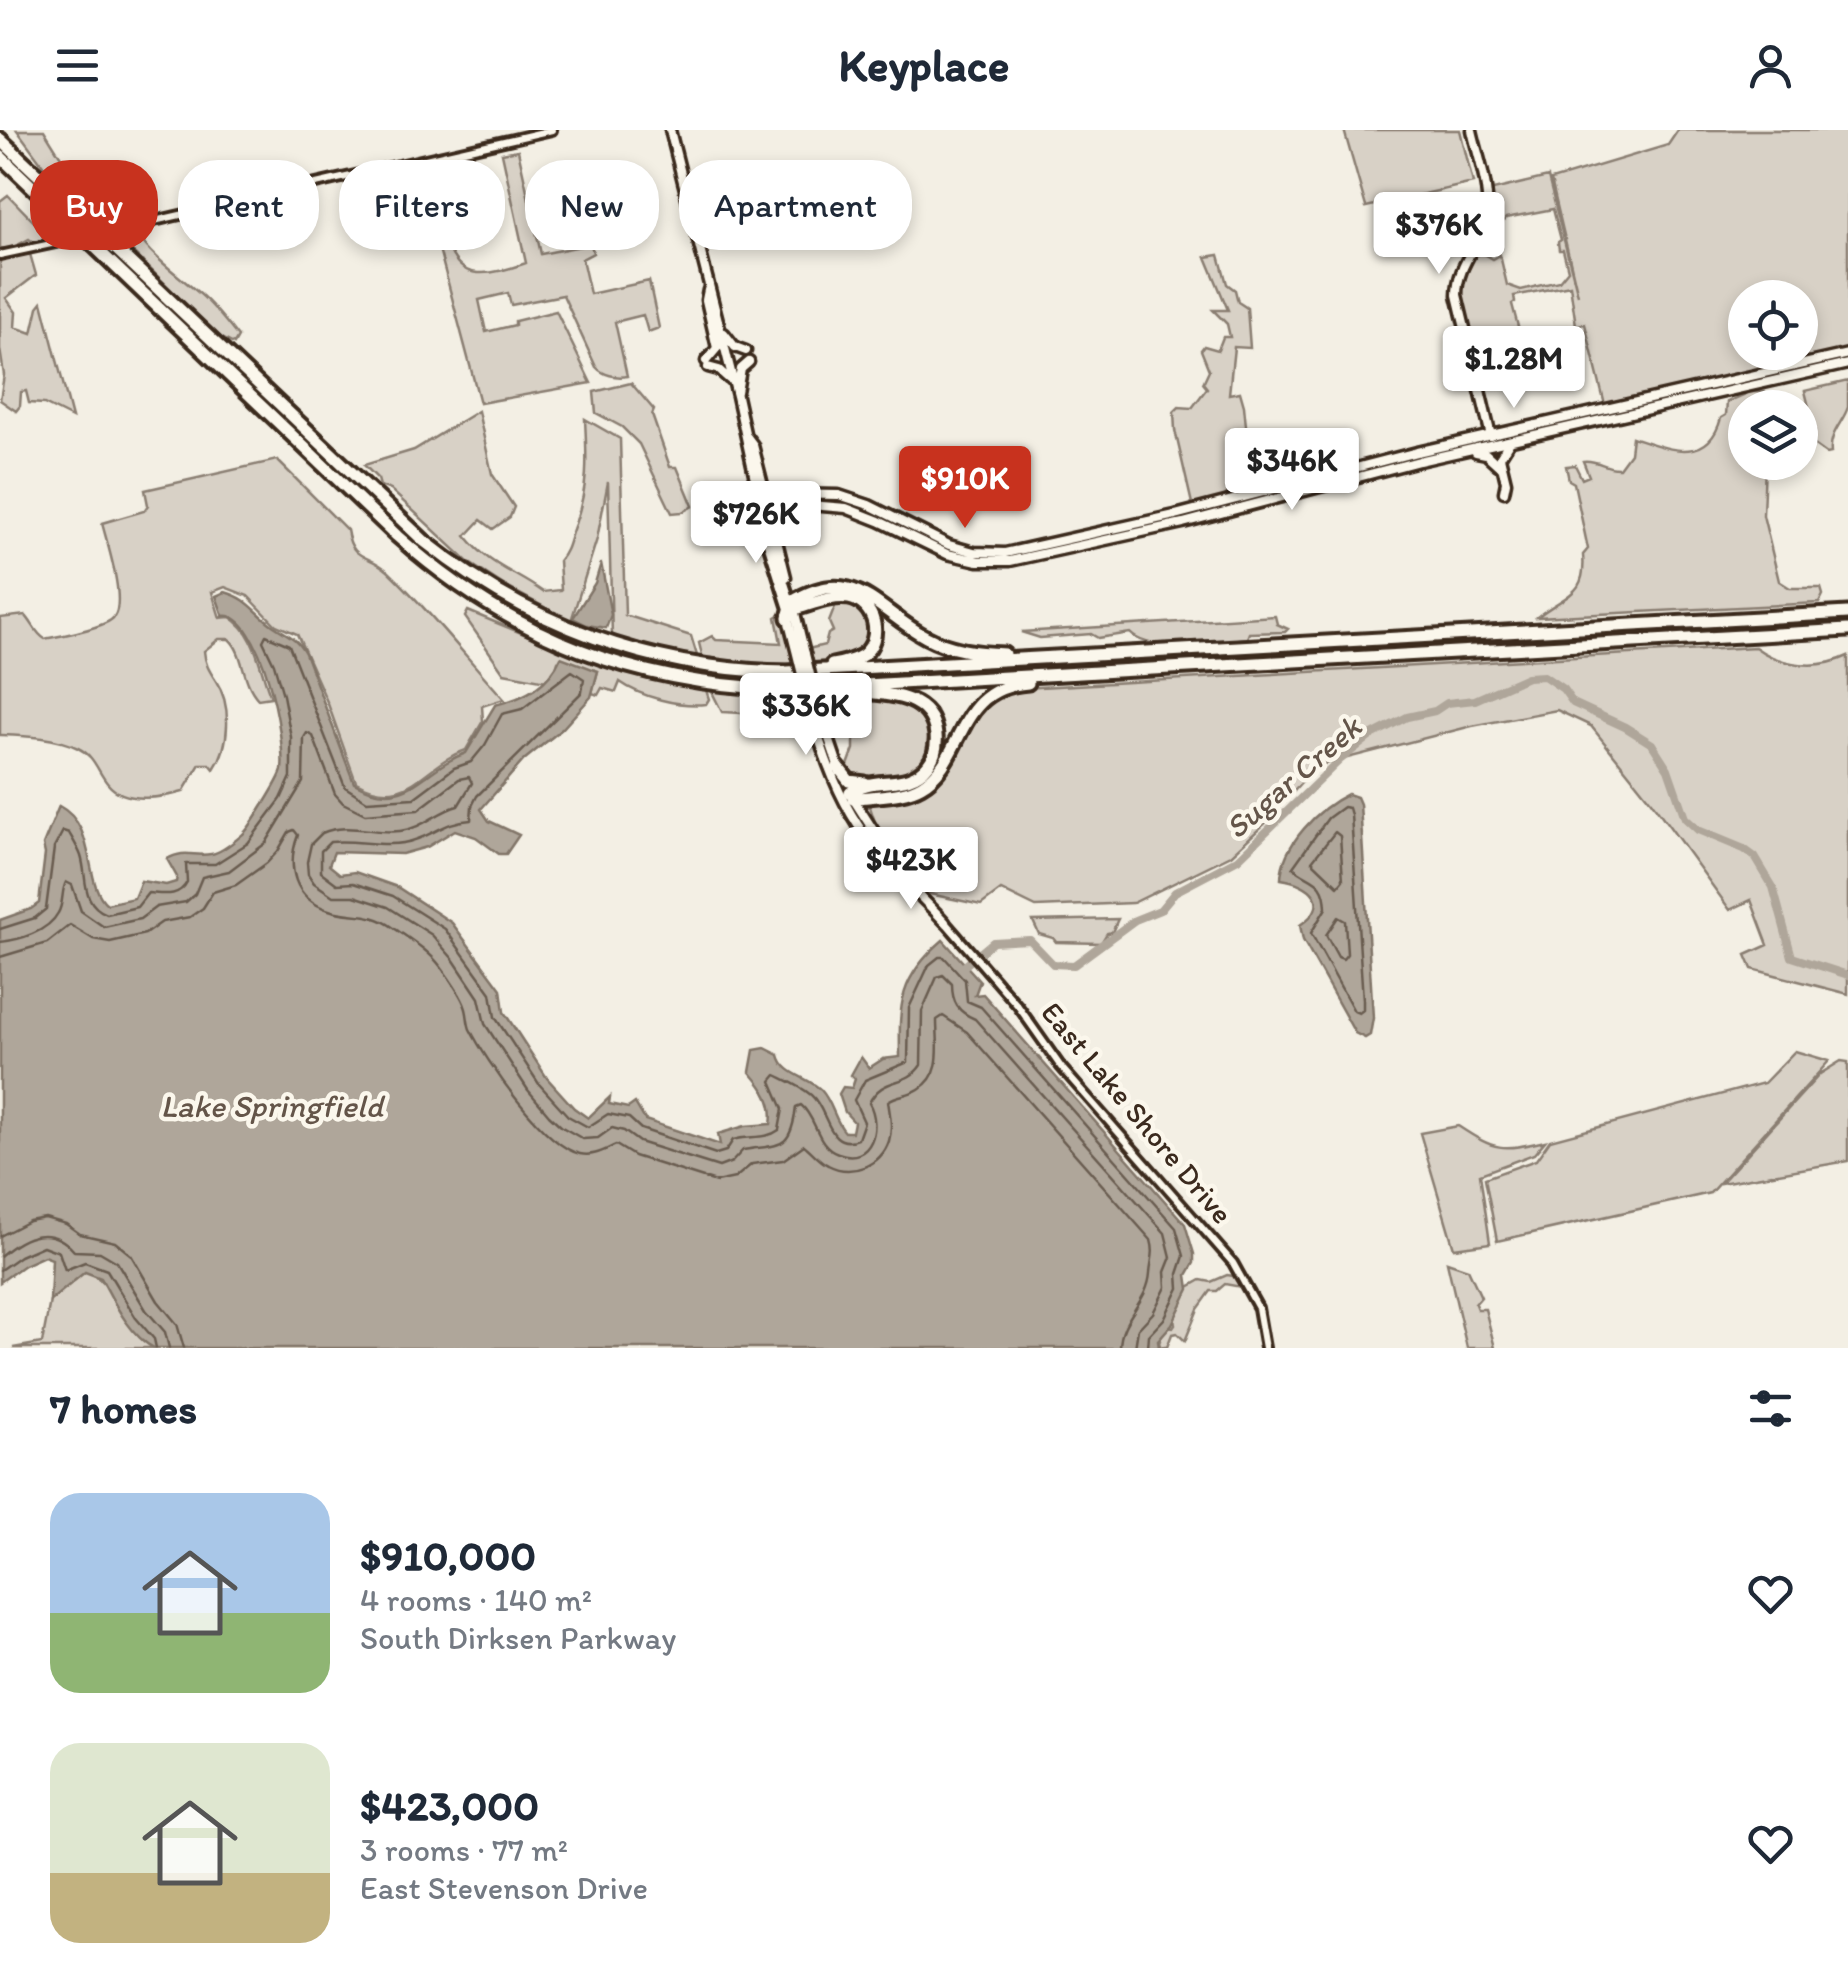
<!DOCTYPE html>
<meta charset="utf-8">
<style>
body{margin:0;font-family:Itim,sans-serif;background:#f6f6f7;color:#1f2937;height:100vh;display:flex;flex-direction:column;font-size:38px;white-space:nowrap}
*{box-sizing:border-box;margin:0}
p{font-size:32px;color:#747a83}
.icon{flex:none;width:55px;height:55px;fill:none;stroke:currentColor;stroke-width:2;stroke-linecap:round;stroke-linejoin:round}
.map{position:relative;height:1218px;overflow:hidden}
.side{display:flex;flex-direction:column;background:#fff;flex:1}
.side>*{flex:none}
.guide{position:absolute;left:30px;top:30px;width:1000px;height:90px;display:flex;gap:20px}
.controls{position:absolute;left:1728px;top:150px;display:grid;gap:20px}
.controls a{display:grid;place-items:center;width:90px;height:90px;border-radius:50%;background:#fff;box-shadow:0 5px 15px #0003;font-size:50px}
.price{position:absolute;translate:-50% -85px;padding:0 22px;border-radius:10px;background:#fff;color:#222;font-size:32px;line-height:65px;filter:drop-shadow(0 2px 5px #0008)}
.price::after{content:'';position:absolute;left:50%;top:60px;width:30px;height:22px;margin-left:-15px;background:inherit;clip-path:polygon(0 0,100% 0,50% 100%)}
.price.current{background:#c8321e;color:#fff}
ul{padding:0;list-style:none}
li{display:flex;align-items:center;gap:30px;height:250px;padding:0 50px}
li span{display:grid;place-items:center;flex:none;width:280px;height:200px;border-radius:30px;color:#555}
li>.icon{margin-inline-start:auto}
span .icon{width:120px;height:120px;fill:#fffc;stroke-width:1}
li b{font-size:42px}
h2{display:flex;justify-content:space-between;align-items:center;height:120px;padding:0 50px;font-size:42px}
.tag{padding:0 35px;border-radius:40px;background:#fff;box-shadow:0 5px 15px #0003;font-size:35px;line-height:90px}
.tag.current{background:#c8321e;color:#fff}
header{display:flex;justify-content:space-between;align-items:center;height:130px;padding:0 50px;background:#fff;font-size:45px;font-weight:800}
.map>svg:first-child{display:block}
.green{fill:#d8d1c6;stroke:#8a7e72;stroke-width:2.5;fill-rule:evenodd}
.water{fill:#afa69a;stroke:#817468;stroke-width:2.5}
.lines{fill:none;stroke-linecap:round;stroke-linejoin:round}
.shore{stroke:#695c50;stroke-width:2.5}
.river{stroke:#afa69a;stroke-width:8}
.tertiary-casing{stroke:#3b2a1e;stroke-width:14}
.secondary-casing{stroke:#3b2a1e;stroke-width:15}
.motorway-casing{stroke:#3b2a1e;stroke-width:19}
.tertiary{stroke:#fbf7ec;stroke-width:6}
.secondary{stroke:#fbf7ec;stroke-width:8}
.motorway{stroke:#fbf7ec;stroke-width:11}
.tertiary-bridge-casing{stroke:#3b2a1e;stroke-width:14;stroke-linecap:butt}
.secondary-bridge-casing{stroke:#3b2a1e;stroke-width:15;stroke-linecap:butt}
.tertiary-bridge{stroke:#fbf7ec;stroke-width:6}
.secondary-bridge{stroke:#fbf7ec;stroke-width:8}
.labels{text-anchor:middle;stroke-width:9;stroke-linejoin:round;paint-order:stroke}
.street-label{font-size:30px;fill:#3b2a1e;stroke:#fbf7ec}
.water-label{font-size:32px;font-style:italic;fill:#645549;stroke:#fbf7ec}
</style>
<header><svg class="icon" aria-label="menu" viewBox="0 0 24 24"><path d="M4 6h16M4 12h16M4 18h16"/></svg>Keyplace<svg class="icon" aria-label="person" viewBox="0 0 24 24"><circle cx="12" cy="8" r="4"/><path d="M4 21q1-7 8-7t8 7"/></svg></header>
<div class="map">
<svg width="1848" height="1218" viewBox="0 0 1848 1218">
<rect width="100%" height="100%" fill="#f3efe4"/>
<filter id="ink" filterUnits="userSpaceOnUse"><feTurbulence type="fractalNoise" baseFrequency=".01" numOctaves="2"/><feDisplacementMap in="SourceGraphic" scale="20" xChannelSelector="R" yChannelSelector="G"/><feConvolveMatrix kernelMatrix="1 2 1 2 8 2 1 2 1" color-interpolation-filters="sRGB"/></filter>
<g filter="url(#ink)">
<!-- green -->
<path class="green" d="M17 0H44L103 95 98 96 62 61Z
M1344 0H1460L1473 53 1366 77Z
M1678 0H1848V220L1605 275 1585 194 1576 195 1570 155 1514 166 1515 172 1512 174 1524 219 1484 229 1475 226C1465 186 1453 162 1474 124L1481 122 1493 129 1500 125 1507 155 1521 160 1559 151 1568 140 1563 120H1559L1558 112 1561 110 1553 79 1506 88 1494 102 1500 117 1492 120 1484 116C1483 111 1492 64 1493 60L1548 47 1578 165 1551 50 1668 15ZM1745 168H1800V222H1745L1742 199 1745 206Z
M518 20 541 124 591 114 593 123 582 129 590 164 649 151 659 198 648 202 643 185 615 192 627 246C616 248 603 245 596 237L563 165 511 175 508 163 479 170 486 202 515 195V191L556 181 591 253 480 273 417 36 435 33 454 72C451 79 447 88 446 95 443 115 456 142 478 143 494 144 511 138 526 133L502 23Z
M8 65 37 95 46 109 33 112 29 109 8 120 0 117V71Z
M136 103C154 129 177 144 200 164 215 177 227 193 238 207L234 214 218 206 136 125 113 107Z
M30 124 36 145 6 168 16 182 15 197 32 203 38 177 42 172 72 288 44 274 29 273 26 261 21 262 20 276 16 281 0 270 4 245 0 219V129Z
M1219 125 1227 154 1235 160 1238 172 1247 178 1250 218 1234 217 1229 264 1240 262 1244 276 1249 326 1231 343 1233 357 1224 367 1193 378 1175 300 1174 282 1179 277 1192 278 1207 258 1203 253 1209 240 1201 220 1204 216 1218 220 1223 207H1230L1227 194 1213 180H1228L1206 127Z
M1848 251C1848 259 1848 270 1848 277 1843 293 1829 302 1831 323L1827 324 1813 314 1815 301 1805 261Z
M631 253 654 280 652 285 670 337H677L693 376 682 382 672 383 639 314 622 297 596 283 594 262Z
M1750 262H1765L1768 275 1745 278V332L1765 333 1763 385 1779 451 1790 458H1821L1823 465 1819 473 1537 487C1566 464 1587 466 1583 425L1588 419 1574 353 1569 350 1566 336 1575 335 1582 349 1589 346 1583 331C1598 329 1605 339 1619 338L1630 323 1632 307C1666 318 1708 337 1721 288L1726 285 1727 272Z
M478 281 492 344 514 377 510 387 493 399 481 390 466 406C488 435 515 442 543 462L561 460 559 431C569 420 569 408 575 394 589 355 587 330 585 289L620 309 625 485 691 506 698 529 612 506 608 352 597 409 571 491 505 456 468 432 391 360 380 356 378 349 364 335 414 320Z
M1256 325 1269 332 1280 333 1289 348 1243 361 1238 357 1243 338Z
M277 330 347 400C352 432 368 423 388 441 429 480 466 527 504 569L482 576 483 591 466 620C422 634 409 681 356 652L328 574 297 504 276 495 248 466 225 457 212 462 220 488 230 487C258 504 259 540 271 567L258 569C241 551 245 524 229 509H219L204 521C205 534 209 540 216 551 232 575 230 616 214 639L210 634H200L183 662C162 668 124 674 108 654 97 641 95 626 78 618 55 607 25 606 0 605V488L25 485C33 493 35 503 45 509 59 506 106 498 114 487 126 470 107 413 102 393L144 381 148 375 145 360Z
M846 472C871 480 873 500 861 520L831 531 811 533 808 519 825 515 828 504 833 501 829 492 836 474Z
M468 481C549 515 620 544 706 560L709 569 706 574C679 577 641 567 620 552L616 562 602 558 598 565 592 563 598 541 558 531 554 544 546 551 504 543 465 487Z
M781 484 795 534 733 533 703 529 699 513 712 506 716 510 781 513 776 487Z
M1275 486 1277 494 1288 499 1285 502 1249 503 1247 508C1217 511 1151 525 1130 503L1098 508 1091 504 1040 508 1021 502Z
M1755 517C1782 537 1819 540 1848 526V864L1752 839 1746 825 1768 815 1751 770 1730 780 1651 671 1591 596 1557 580 1472 596 1316 636 1269 690 1231 725 1133 773 1036 777 1001 760 981 775 930 764 878 701 869 674 871 671C886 670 904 672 918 664 965 641 961 571 1022 558Z
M711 560 802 565 807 586 722 582Z
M820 566 882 567 917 579 929 603 925 629 898 646 852 647 847 638 854 619V590L844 595 830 592Z
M1118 789 1112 802 1107 803 1101 813 1056 812 1053 808 1039 804 1033 791Z
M1795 921 1829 931 1710 1063 1497 1111 1485 1048 1536 1030 1550 1010 1764 953Z
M1841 931 1848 932V1031L1721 1053 1820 944Z
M1458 996C1496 1021 1501 1021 1545 1011L1534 1024 1480 1044 1490 1113 1454 1118 1420 1003Z
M1447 1132 1468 1139 1481 1167 1475 1174 1477 1179H1485L1495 1218H1467Z
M85 1141C116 1149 122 1203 154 1218H13L42 1213 50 1171Z
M1227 1145 1233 1146 1241 1157 1225 1154 1217 1161H1211L1198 1179 1185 1211 1177 1203 1172 1204 1167 1217H1161L1159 1213 1165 1196 1173 1197 1175 1194 1174 1188 1187 1158 1201 1150 1211 1152Z"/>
<!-- water -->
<path class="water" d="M601 433 611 485 606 498 587 495 573 488 595 453Z
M225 462C250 469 254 482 274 496 289 506 296 507 305 523L354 653C407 683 422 638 466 623L495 575C525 568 549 555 561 527L598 541 591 567 562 599 524 630 481 679 489 691 519 705 506 724H499L476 707 455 700 427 717 402 724 334 722 329 735 340 744 355 742 397 757 452 793 501 859 504 882 547 948 574 978 588 988 610 967 609 974 628 978 635 973 645 990 720 1015 718 1004 745 996 771 994C775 973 764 958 750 942L754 920 765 918 779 925C783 944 808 947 821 960 833 973 834 990 845 1002H852L854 992 845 982 839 964 843 957 852 958 855 949 851 945 861 927 869 938 883 929 900 927C899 873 899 848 943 810L980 851 975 865 983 864 1185 1094 1194 1124V1133L1187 1145 1189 1159 1172 1194 1158 1210 1159 1218H154C129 1205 114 1172 101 1148L85 1142 50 1171 52 1129 44 1126 24 1135 0 1152V790L31 779 39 773 45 724 43 715 59 676C98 696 83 754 107 774L134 768 141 751 166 755 176 752 177 747 167 729C186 719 193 727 211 724 221 723 236 710 243 704 250 698 281 648 282 640 286 609 261 481 223 486L216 466Z
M1348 664 1357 667 1360 674 1373 888 1370 905 1365 908 1355 903 1303 810 1300 795C1333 773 1311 753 1281 749 1282 714 1319 678 1348 664Z"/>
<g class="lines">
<!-- shore -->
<path class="shore" d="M1343 677 1349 678 1351 685 1363 870V880L1359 883 1354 881 1311 803 1326 778C1325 747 1310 752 1293 737L1328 688Z
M1335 702 1340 706 1343 750 1338 756 1312 731Z
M1338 787 1345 791 1347 824 1343 829 1338 827 1326 805Z
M0 799 35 788 46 779 54 718 63 701 69 703C73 710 78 718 81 726 88 748 80 773 107 784L137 777 148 763C163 764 179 768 187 752L186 734H215L248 713 281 669 291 647V607L283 565 274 534 263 511 266 505 289 515 345 657 367 671 414 668 454 638 471 632 485 615 502 584 522 579 572 541 584 549 582 562 477 666 472 676 471 690C443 691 430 709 403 713 380 717 354 709 330 712L321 721V742L337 754 353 753 393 766 445 799 491 863 495 887 539 954 568 986 588 997 608 984 629 988 641 999 716 1024 726 1021 733 1010C748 1005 766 1010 779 1000L783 979 771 951 776 945C788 951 800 956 811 965 829 980 827 1021 858 1009L864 992 854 970 865 950 908 932 909 878 929 835 939 827H944L965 850 967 871 981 877 1176 1098 1184 1126 1178 1144 1179 1158 1164 1189 1149 1205 1148 1218
M0 812C19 810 48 802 58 783 64 773 61 761 66 752L72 755 81 781 104 797 140 789 156 777 186 772 195 764 202 747 229 741 266 713 303 652 304 608 307 603 313 606 335 664 343 673 365 684 418 680 459 649 469 647 472 653 458 676C438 681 422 699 400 701 374 704 347 692 322 703L311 714 307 732 308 744 314 753 333 766H354L388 777 432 805 453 829 479 868 485 894 528 960 549 985 562 997 583 1009 598 1008 612 998 624 1001 639 1012 719 1037 732 1032 743 1020C778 1014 791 1022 796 977L801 975C817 988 816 1016 838 1023 872 1036 882 996 869 973 883 945 906 958 921 935L922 881 937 847 943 845 952 854C952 873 958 882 975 889L1165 1103 1171 1127 1165 1142 1166 1157 1153 1183 1138 1199 1135 1218
M0 827 47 813 70 795 93 809 110 812 145 804 162 792 190 787 203 778 213 762 236 755 267 733 278 721 289 702 294 700 298 705C286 737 294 769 329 780 352 788 370 780 394 798 411 810 428 820 441 837 449 848 461 864 465 876 468 883 467 891 470 899 486 931 544 1016 580 1024 594 1027 604 1020 616 1015L634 1026 716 1052 735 1048 752 1034 783 1030 804 1015C812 1021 819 1031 828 1035 851 1047 881 1036 889 1011 893 997 890 985 888 971 898 964 908 966 919 959 944 944 937 915 937 890L943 886 967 902 1151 1110C1155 1124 1151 1129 1150 1143 1148 1173 1120 1187 1120 1218
M0 1106 29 1091 45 1088 66 1094 80 1104 115 1112 131 1125 158 1171 177 1194 184 1218
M0 1126C24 1105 51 1094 74 1121L100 1122 117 1132 146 1180 165 1202 169 1218
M0 1140 20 1126 43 1116 59 1122 65 1140 85 1132 107 1140 136 1188 154 1209 156 1218"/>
<!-- river -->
<path class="river" d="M962 838 993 812 1030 810 1053 834 1074 835 1135 790 1160 780 1175 762 1238 729 1341 629 1372 605 1407 587 1435 581 1447 573 1475 570 1527 547 1544 546 1563 559 1573 573 1625 597 1652 614 1668 639 1685 688 1698 700 1744 719 1755 727 1773 757 1792 827 1848 845"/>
<!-- tertiary casing -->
<g class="tertiary-casing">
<path id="tertiary" d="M106 102 552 0
M0 125 70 110
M945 792 1018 876 1061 937 1233 1133 1258 1178 1265 1218"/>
</g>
<!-- secondary casing -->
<g class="secondary-casing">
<path id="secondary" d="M670 0 737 266 769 413
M1472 0C1478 28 1493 64 1485 92 1477 118 1457 136 1457 165L1491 306
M724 203 735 217 746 221
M706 231 717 218 706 170 708 160
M708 237 719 240 729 249
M737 262 741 239 749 232
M747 307 753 315 786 447
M1476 322 1486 324 1498 335
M1504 362 1506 352 1500 327 1510 311
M758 369 780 364 839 365 869 375 949 415 974 422 1005 423 1175 385 1417 322 1848 224
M741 370 750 362V353
M760 375 786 373 846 378 879 391 947 424 978 431H1010L1183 393 1419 331 1848 234
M793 475 805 524
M787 485 797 524
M809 573C821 621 839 674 871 713 893 741 921 766 945 792
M817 573 840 641
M852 667 893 731"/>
</g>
<!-- motorway casing -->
<g class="motorway-casing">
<path id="motorway" d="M0 9 424 411C529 495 652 540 787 542L1848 483
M0 26 397 406C513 509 639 557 794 559L1848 500
M769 411 790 477 794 479C810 475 832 465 849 468 875 473 884 508 863 525 854 531 843 533 832 535
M788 488 792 472C856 433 876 481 926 507 950 520 976 523 1004 524
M838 637 849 651 865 653
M850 663C872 644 907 662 928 635 935 626 937 615 936 605 932 567 893 564 862 562
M853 669C874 665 902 667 921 656 966 630 954 558 1028 553"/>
</g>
<!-- tertiary -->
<use href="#tertiary" class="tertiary"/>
<!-- secondary -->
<use href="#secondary" class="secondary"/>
<!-- motorway -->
<use href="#motorway" class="motorway"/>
<!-- tertiary-bridge casing -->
<g class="tertiary-bridge-casing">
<path id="tertiary-bridge" d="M70 110 106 102"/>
</g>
<!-- secondary-bridge casing -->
<g class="secondary-bridge-casing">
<path id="secondary-bridge" d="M797 524 809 573
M805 524 817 573"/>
</g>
<!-- tertiary-bridge -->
<use href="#tertiary-bridge" class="tertiary-bridge"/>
<!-- secondary-bridge -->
<use href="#secondary-bridge" class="secondary-bridge"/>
</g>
</g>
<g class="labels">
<!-- street labels -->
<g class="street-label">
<text transform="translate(1137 983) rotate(50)" y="10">East Lake Shore Drive</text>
</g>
<!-- water labels -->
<g class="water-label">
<text transform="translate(1293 647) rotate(-41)" y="11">Sugar Creek</text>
<text x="272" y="987">Lake Springfield</text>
</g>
</g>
</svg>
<div class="controls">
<a><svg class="icon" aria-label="locate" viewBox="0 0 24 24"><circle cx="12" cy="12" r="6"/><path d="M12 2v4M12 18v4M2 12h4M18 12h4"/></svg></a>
<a><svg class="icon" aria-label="layers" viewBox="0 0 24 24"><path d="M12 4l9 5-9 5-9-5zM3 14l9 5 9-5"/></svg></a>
</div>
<b class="price" style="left:1439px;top:147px">$376K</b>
<b class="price" style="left:1514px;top:281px">$1.28M</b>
<b class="price" style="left:1292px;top:383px">$346K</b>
<b class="price current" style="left:965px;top:401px">$910K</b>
<b class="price" style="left:756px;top:436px">$726K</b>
<b class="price" style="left:806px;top:628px">$336K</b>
<b class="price" style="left:911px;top:782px">$423K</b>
<div class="guide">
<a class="tag current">Buy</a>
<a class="tag">Rent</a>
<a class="tag">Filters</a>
<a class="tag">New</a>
<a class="tag">Apartment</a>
</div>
</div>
<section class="side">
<h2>7 homes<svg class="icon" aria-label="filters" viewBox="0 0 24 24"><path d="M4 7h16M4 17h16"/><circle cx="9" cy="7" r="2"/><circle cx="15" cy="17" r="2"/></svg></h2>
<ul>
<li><span style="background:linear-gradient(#a9c7e8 60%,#8fb573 0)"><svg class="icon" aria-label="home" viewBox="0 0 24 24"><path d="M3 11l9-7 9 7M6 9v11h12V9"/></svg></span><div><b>$910,000</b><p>4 rooms · 140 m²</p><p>South Dirksen Parkway</p></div><svg class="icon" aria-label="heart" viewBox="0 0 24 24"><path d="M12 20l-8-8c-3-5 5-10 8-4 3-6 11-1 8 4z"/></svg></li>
<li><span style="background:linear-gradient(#dfe7d0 65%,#c2b280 0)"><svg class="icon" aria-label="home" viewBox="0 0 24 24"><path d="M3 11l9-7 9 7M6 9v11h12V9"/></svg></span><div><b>$423,000</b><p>3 rooms · 77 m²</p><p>East Stevenson Drive</p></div><svg class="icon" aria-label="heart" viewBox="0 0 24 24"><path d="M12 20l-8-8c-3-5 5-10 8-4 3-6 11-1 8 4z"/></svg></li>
</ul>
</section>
